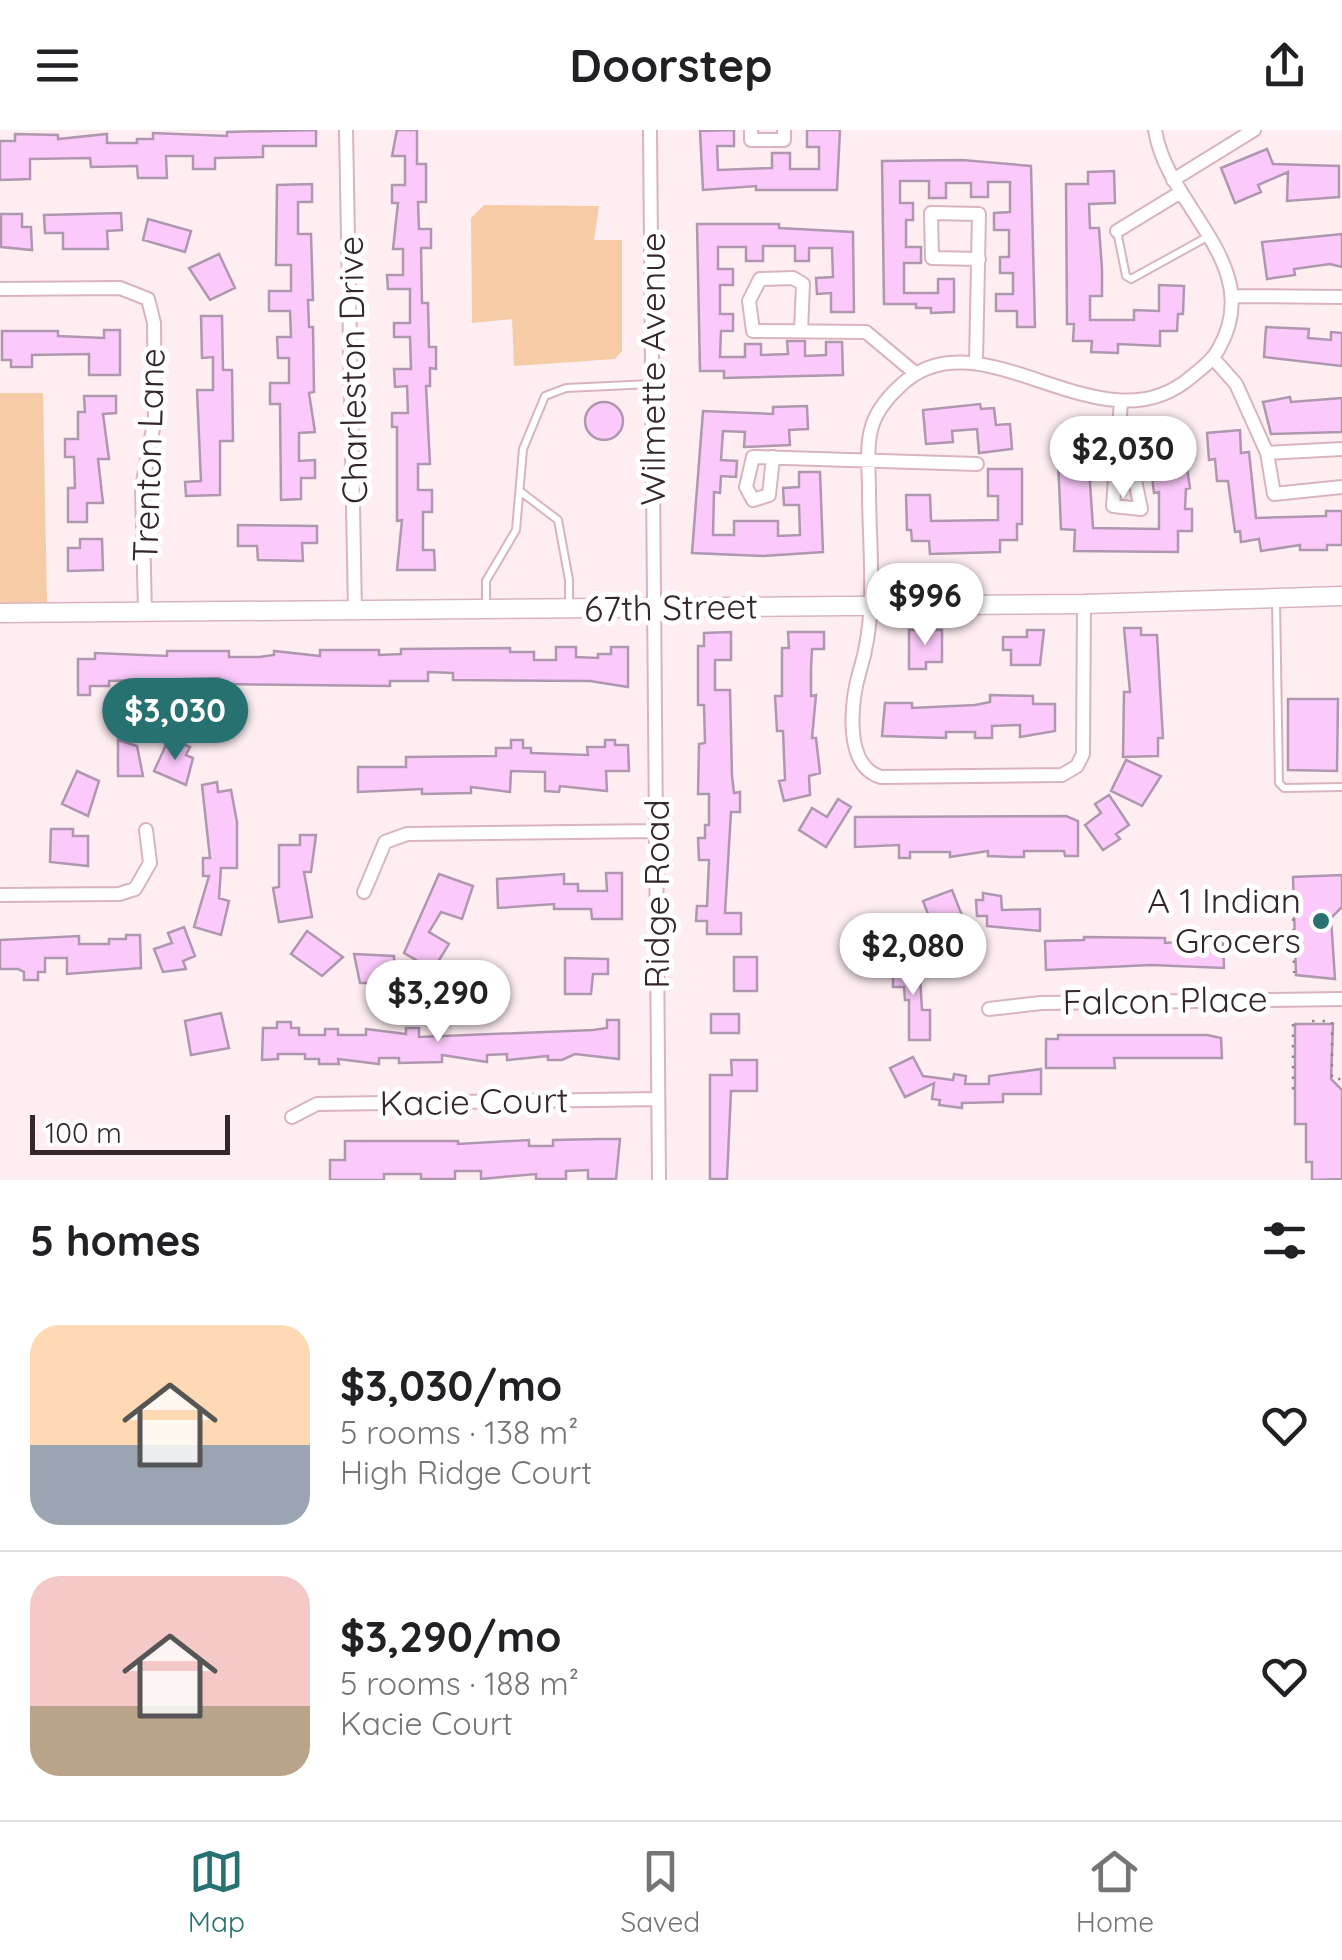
<!DOCTYPE html>
<meta charset="utf-8">
<style>
body{margin:0;font-family:Quicksand,sans-serif;background:#f6f6f6;color:#202124;height:100vh;display:flex;flex-direction:column;font-size:38px;white-space:nowrap}
*{box-sizing:border-box;margin:0}
p{font-size:32px;color:#757577}
.icon{flex:none;width:55px;height:55px;fill:none;stroke:currentColor;stroke-width:2;stroke-linecap:round;stroke-linejoin:round}
.map{position:relative;height:1050px;overflow:hidden}
.drawer{display:flex;flex-direction:column;background:#fff;flex:1}
.drawer>*{flex:none}
.scale{position:absolute;left:30px;bottom:25px;width:200px;box-sizing:border-box;padding-left:10px;border:5px solid #34262a;border-top:0;font-size:28px;line-height:35px;white-space:nowrap;color:#34262a;-webkit-text-stroke:8px #fff;paint-order:stroke}
.price{position:absolute;translate:-50% -85px;padding:0 22px;border-radius:35px;background:#fff;color:#222;font-size:32px;line-height:65px;filter:drop-shadow(0 2px 5px #0008)}
.price::after{content:'';position:absolute;left:50%;top:60px;width:30px;height:22px;margin-left:-15px;background:inherit;clip-path:polygon(0 0,100% 0,50% 100%)}
.price.selected{background:#277171;color:#fff}
ul{padding:0;list-style:none}
li{display:flex;align-items:center;gap:30px;height:250px;padding:0 30px}
li+li{border-top:2px solid #e0e0e0}
li span{display:grid;place-items:center;flex:none;width:280px;height:200px;border-radius:30px;color:#555}
li>.icon{margin-inline-start:auto}
span .icon{width:120px;height:120px;fill:#fffc;stroke-width:1}
li b{font-size:42px}
h2{display:flex;justify-content:space-between;align-items:center;height:120px;padding:0 30px;font-size:42px}
header{display:flex;justify-content:space-between;align-items:center;height:130px;padding:0 30px;background:#fff;font-size:45px;font-weight:700}
.tab-bar{display:flex;justify-content:space-around;align-items:center;height:140px;border-top:2px solid #e0e0e0;background:#fff;font-size:28px;color:#757577}
.tab-bar a{display:grid;justify-items:center;gap:5px}
.tab-bar .selected{color:#277171}
.map>svg:first-child{display:block}
.green{fill:#f5cca6}
.building{fill:#fbcafb;stroke:#b097b0;stroke-width:2.5}
.lines{fill:none;stroke-linecap:round;stroke-linejoin:round}
.lane-casing{stroke:#d9b4bf;stroke-width:10}
.street-casing{stroke:#d9b4bf;stroke-width:16}
.secondary-casing{stroke:#d9b4bf;stroke-width:21}
.path{stroke:#938488;stroke-width:2.5;stroke-dasharray:2.5 8;stroke-linecap:butt}
.lane{stroke:#fff;stroke-width:6}
.street{stroke:#fff;stroke-width:12}
.secondary{stroke:#fff;stroke-width:18}
.poi-dot{fill:#277171;stroke:#fff;stroke-width:4}
.labels{text-anchor:middle;stroke-width:10;stroke-linejoin:round;paint-order:stroke}
.street-label{font-size:35px;fill:#34262a;stroke:#fff}
.poi-label{font-size:35px;fill:#34262a;stroke:#fff;text-anchor:end}
</style>
<header><svg class="icon" aria-label="menu" viewBox="0 0 24 24"><path d="M4 6h16M4 12h16M4 18h16"/></svg>Doorstep<svg class="icon" aria-label="share" viewBox="0 0 24 24"><path d="M12 15V3M7 8l5-5 5 5M5 13v7h14v-7"/></svg></header>
<div class="map">
<svg width="1342" height="1050" viewBox="0 0 1342 1050">
<rect width="100%" height="100%" fill="#feeef2"/>
<!-- green -->
<path class="green" d="M484 75 599 76 594 110H622V221L615 229 514 236 512 189 472 193 471 88Z
M0 263H43L47 474 0 473Z"/>
<!-- building -->
<path class="building" d="M316 0V16H263V27L215 28V39H193V26H166L167 48H138L137 36 91 37 90 28 30 29V49L0 50V11H15V4L58 5V9L107 4V13H137V9H153V3L227 6V2Z
M397 0H417V34H426V72H418L419 99H431V118H421L422 173H428L429 217H436V239L430 238V256H426L430 334H418V360H432V382H423V420H434L435 440H397L402 390 397 391V297H392V283H408L407 256 395 257 394 239H411L410 207H394V193H410V159H388L387 145H403V119H393L398 73H392V55H405V26H392Z
M734 0V16H717L718 40 772 38V23H790V39H819V17H807V0H840L837 60H756V56L703 60 700 1Z
M1267 19 1273 34 1339 36V67L1287 71 1288 42 1258 55 1261 62 1235 73 1221 38Z
M962 30 1031 36 1035 197H1017V181H996V164H1013V143H1000V127H1009V100H994V83L1010 82V52H988V67H971V53H946V68H929V51H900V73H913V90H906V117H921V133H904V163H938V149H954V182L931 183V178H916V174H884L882 31Z
M1114 41 1115 73 1089 74 1090 98H1099L1102 139V166H1090V190H1134V180L1159 181V155L1184 156 1183 184H1178L1177 201H1160V216L1118 214V223L1091 222 1092 211H1073L1074 194H1067L1066 54H1088V42Z
M312 54V72H298V104H311L313 170H308L309 197H313L314 262 309 263 315 302 299 303V331L315 330V348H301V369L281 370 280 274H270V253H289V228H278L277 207H291L290 181H269V161H291V135H276L277 55Z
M121 83 122 100 107 101 108 119H63V103H45L44 85Z
M1 84H22V97H31L32 120 1 117Z
M148 89 191 101 185 122 143 110Z
M697 94H779V98L853 102 854 182H831V163L817 164 816 148 833 147 832 118H809V131H795V116H763V131H746V117H718V139H733V155H720V184H733V201H721L720 227H745V214H761V225L788 224 787 211H805V226L826 225V212H842L843 245 724 248V241H700Z
M1342 104V137L1330 134 1294 139 1295 145 1267 149 1262 112Z
M219 124 235 158 210 170 189 138Z
M201 186H222L223 240H232L233 311H220V365L186 366 185 352 201 351 197 260H213V227L202 228Z
M1266 197 1309 199 1308 208 1331 210V202L1342 203V236L1264 227Z
M104 200H120V245H89V224L32 225V237H11V230H2V201H58V206L104 208Z
M84 266H116V283L103 284 109 329H98L103 373H87V392H68V358H75L74 327H65V309H78V282H85Z
M1290 267 1291 272 1342 268V302L1271 304 1263 272Z
M585 291a19 19 0 1 1 38 0a19 19 0 1 1-38 0Z
M980 274 981 279 994 278 996 295 1010 294 1012 319 979 323 977 299 952 301 953 312 926 314 923 280Z
M807 276 808 299 789 300 790 315 744 317 745 302 723 301 721 330 737 331 736 347 721 346 720 363 714 362 713 405H734V391H778V406L800 405 799 375H784L783 358 799 357V342H820L823 422 763 426 692 423 703 281 773 284V277Z
M1240 300 1241 323 1249 322 1256 388 1326 386V381H1342V415H1327V420H1300V415L1261 421 1259 409 1241 412 1240 401 1235 402 1228 351H1217L1215 329 1209 330 1207 303Z
M1057 306 1087 307 1093 398 1159 399V362L1154 363 1148 314 1178 310 1181 331H1186L1190 358 1186 359 1185 379H1192V401H1178V422L1074 421 1075 400 1061 399Z
M988 339H1022V394H1017V410H1000V422L930 424 929 411H912L911 400H907L906 365H930L931 391 998 390V366H988Z
M238 395 317 396V413H302L303 431 258 430 257 416H238Z
M80 409H102L103 440 68 441V418H80Z
M1124 498H1141V505H1157L1163 608H1158V626L1123 627 1124 562H1130Z
M909 500H942V532H926V539H909Z
M1027 500H1044L1040 535H1011V520H1003V507H1027Z
M731 502V530H715V560H730L732 646 734 663 740 662V682H731L725 783H741V804H707V791H696L697 776H707L709 730H699L698 708H705V695H709V664H698L699 614 705 613 704 575H698V516H704V503Z
M788 502H824V519H812L811 538V566L816 565 812 608H816L820 643 809 646 810 665 784 671 779 651 785 650 783 601H777L775 566H782V518H789Z
M556 517H576V527L598 528V524H611V517H628V557L590 551 453 550V543L428 542V551H390V556L219 554V548L109 551V556H90V565H78V529H95V523L167 526V521H229V527H259L274 525V521L320 526V520H379V525L401 524V519L510 518V522H534V530H556Z
M990 565 1033 566V574H1055V601L1020 607V595L992 596V608H975V602H946V608L882 606 885 573H912V578L975 575 990 572Z
M1288 569H1338L1337 641 1288 640Z
M118 610 137 616 143 646H118Z
M511 610H523V618H531V623L588 625 587 617H605V610H615V615H628L629 641H606L607 661 560 656 559 662 545 661V642L511 641 510 662 471 657V663L422 664V659L358 662V637H406V627L496 626V618H511Z
M178 612 190 617 186 625 193 628 186 655 154 641 166 615 175 619Z
M1126 630 1161 646 1142 676 1111 661Z
M77 641 99 651 88 686 62 674Z
M217 652 218 662 231 660 237 692V738H221L219 768 229 771 221 805 194 797 209 746H203V728H210L202 655Z
M1109 665 1129 695 1116 704 1120 709 1103 720 1085 695 1101 683 1095 674Z
M838 669 851 677 826 717 799 700 812 678 827 687Z
M1066 686 1078 691V726H1065L1064 721H1024V727H1012L988 726V721L950 727V722H910V728H899V715L855 717V687Z
M51 699H73V706H88V736L50 732Z
M300 705H316L311 742H304L312 787 279 792 273 758 279 757V715H300Z
M606 743H622V789H592L591 779H554V774L498 778 497 749 564 744V754H578V761H607Z
M439 744 473 756 462 789 441 782 429 802 449 814 433 840 404 823Z
M1342 745V777L1331 788 1335 849 1296 845 1293 747Z
M952 760 963 788 934 800 923 771Z
M983 763 1001 766 1002 780 1040 779V801L987 796V786H977L976 770H983Z
M911 788 940 808 930 822 918 814 919 827 895 811Z
M184 797 195 826 183 831 186 839 163 842 154 819 172 813 168 803Z
M307 801 343 827 322 846 291 824Z
M126 805H140L141 838 67 844V828H45V842H38V850H24V842L18 839H0V810L79 806V814H109V809H126Z
M1084 807 1165 808V813L1223 808 1224 838 1151 835 1046 840 1045 811 1084 810Z
M354 824 394 826 395 853H360Z
M734 827H757V861H734Z
M565 828 608 829V844H593L591 864H565Z
M919 830 922 880H930V910H909V870H905L904 857H893V831Z
M221 883 229 918 191 925 185 891Z
M711 884H739V903H711Z
M607 890H619V929L575 924 562 930H548V926L507 930V924L487 925V932L442 925V932L399 933V928H379V934L338 929 339 934H319V929H305V924H278V929L262 930 263 898H277V892H291V898H299V905H325V899H338V905H366V899L406 904V898H419V907L593 900 607 898Z
M1295 894H1333L1331 949 1342 960V1049L1312 1050V1032H1306V994H1295Z
M1058 905H1207L1221 908 1222 928H1114L1115 938H1046V909H1058Z
M913 927 923 946 953 950 954 944 966 946 965 954H989V946L1041 939V964H1003V972L962 973V978L939 975 940 970 932 969 934 953 905 967 890 938Z
M731 930H757V961H731L727 1049H710V945H732Z
M600 1009H620L616 1049H588V1040L566 1041V1049H536V1044L481 1049V1041H455V1049H421V1044H384V1050H330V1030H345V1011H458V1014L529 1010V1016H553V1010Z"/>
<g class="lines">
<!-- lane casing -->
<g class="lane-casing">
<path id="lane" d="M1117 101 1126 146 1131 149 1209 106
M521 362 558 390 569 450V475
M1276 471 1279 653 1284 658 1342 657
M486 478V451L516 400 523 319 545 266 566 258 651 254"/>
</g>
<!-- street casing -->
<g class="street-casing">
<path id="street" d="M346 0 355 481
M650 0 659 1050
M751 0V10H784V0
M1173 50 1254 0
M1117 101 1181 62
M0 159 120 158 148 169 154 193 155 288 142 357 145 482
M1232 166 1342 167
M801 201 803 154 793 148 760 149 749 171 753 201 866 202 915 243
M1213 228 1236 254 1267 323
M976 233 979 84 931 83 932 128 979 129
M1342 319 1267 323 1274 364 1342 357
M1120 323 1135 350 1141 379 1113 376 1121 272
M773 327 769 365 753 370 746 357 753 327 977 334
M1084 474 1083 624 1077 636 1062 645 881 647C843 636 851 571 860 540 878 483 869 420 869 360 869 340 866 319 871 300 875 283 888 267 900 256 980 178 1101 325 1191 247 1201 239 1212 231 1218 220 1268 135 1167 78 1155 0
M364 762 385 712 407 704 657 701
M0 765 119 764 135 759 150 733 146 700
M989 879 1041 873 1342 869
M292 987 317 974 658 969"/>
</g>
<!-- secondary casing -->
<g class="secondary-casing">
<path id="secondary" d="M0 483 1084 474 1342 466"/>
</g>
<!-- path -->
<path class="path" d="M1293 778 1294 843
M1312 891H1332V949H1342
M1293 894V962"/>
<!-- lane -->
<use href="#lane" class="lane"/>
<!-- street -->
<use href="#street" class="street"/>
<!-- secondary -->
<use href="#secondary" class="secondary"/>
</g>
<!-- markers -->
<circle class="poi-dot" cx="1321" cy="791" r="10"/>
<g class="labels">
<!-- street labels -->
<g class="street-label">
<text transform="translate(653 239) rotate(-90)" y="12">Wilmette Avenue</text>
<text transform="translate(353 240) rotate(-91)" y="12">Charleston Drive</text>
<text transform="translate(149 325) rotate(-88)" y="12">Trenton Lane</text>
<text transform="translate(671 478) rotate(-1)" y="12">67th Street</text>
<text transform="translate(657 764) rotate(-90)" y="12">Ridge Road</text>
<text transform="translate(1165 871) rotate(-1)" y="12">Falcon Place</text>
<text transform="translate(474 972) rotate(-1)" y="12">Kacie Court</text>
</g>
<!-- poi labels -->
<g class="poi-label">
<text x="1301" y="783">A 1 Indian<tspan x="1301" dy="40">Grocers</tspan></text>
</g>
</g>
</svg>
<div class="scale">100 m</div>
<b class="price" style="left:1123px;top:371px">$2,030</b>
<b class="price" style="left:925px;top:518px">$996</b>
<b class="price selected" style="left:175px;top:633px">$3,030</b>
<b class="price" style="left:913px;top:868px">$2,080</b>
<b class="price" style="left:438px;top:915px">$3,290</b>
</div>
<section class="drawer">
<h2>5 homes<svg class="icon" aria-label="filters" viewBox="0 0 24 24"><path d="M4 7h16M4 17h16"/><circle cx="9" cy="7" r="2"/><circle cx="15" cy="17" r="2"/></svg></h2>
<ul>
<li><span style="background:linear-gradient(#ffd9b3 60%,#9aa5b1 0)"><svg class="icon" aria-label="home" viewBox="0 0 24 24"><path d="M3 11l9-7 9 7M6 9v11h12V9"/></svg></span><div><b>$3,030/mo</b><p>5 rooms · 138 m²</p><p>High Ridge Court</p></div><svg class="icon" aria-label="heart" viewBox="0 0 24 24"><path d="M12 20l-8-8c-3-5 5-10 8-4 3-6 11-1 8 4z"/></svg></li>
<li><span style="background:linear-gradient(#f6c9c9 65%,#b9a48a 0)"><svg class="icon" aria-label="home" viewBox="0 0 24 24"><path d="M3 11l9-7 9 7M6 9v11h12V9"/></svg></span><div><b>$3,290/mo</b><p>5 rooms · 188 m²</p><p>Kacie Court</p></div><svg class="icon" aria-label="heart" viewBox="0 0 24 24"><path d="M12 20l-8-8c-3-5 5-10 8-4 3-6 11-1 8 4z"/></svg></li>
</ul>
</section>
<nav class="tab-bar">
<a class="selected"><svg class="icon" aria-label="map" viewBox="0 0 24 24"><path d="M3 6l6-2 6 2 6-2v14l-6 2-6-2-6 2zM9 4v14M15 6v14"/></svg>Map</a>
<a><svg class="icon" aria-label="saved" viewBox="0 0 24 24"><path d="M7 4h10v16l-5-4-5 4z"/></svg>Saved</a>
<a><svg class="icon" aria-label="home" viewBox="0 0 24 24"><path d="M3 11l9-7 9 7M6 9v11h12V9"/></svg>Home</a>
</nav>
